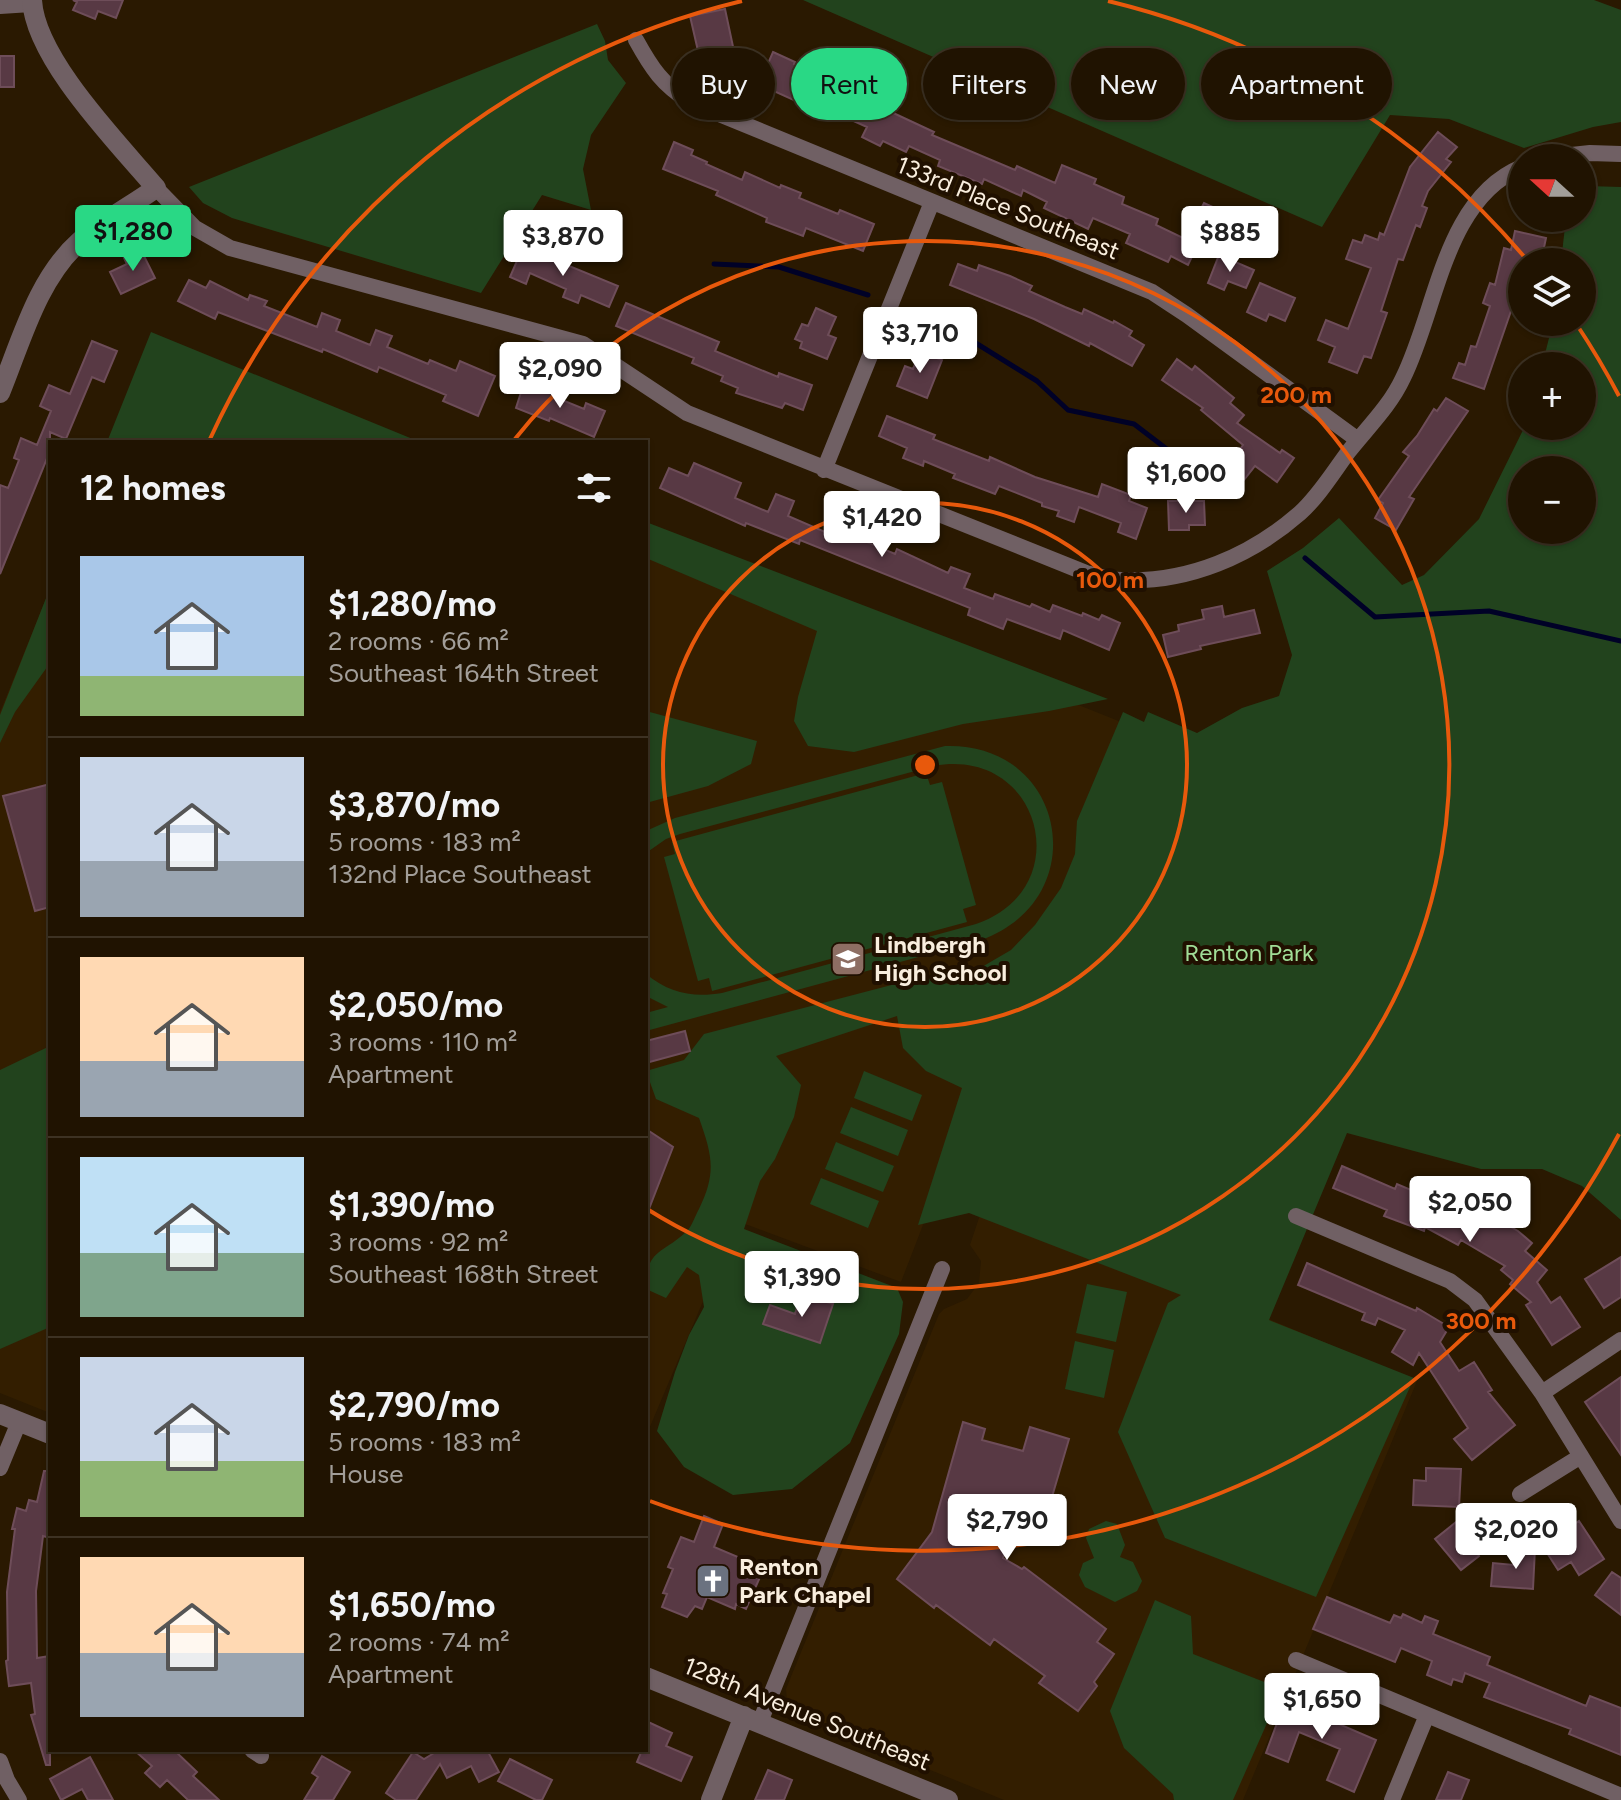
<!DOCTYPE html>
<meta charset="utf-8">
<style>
body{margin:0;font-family:Figtree,sans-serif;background:#2d2010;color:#f1f3f6;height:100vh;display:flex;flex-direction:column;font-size:30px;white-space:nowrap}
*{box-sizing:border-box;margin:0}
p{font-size:26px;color:#a29e99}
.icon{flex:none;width:44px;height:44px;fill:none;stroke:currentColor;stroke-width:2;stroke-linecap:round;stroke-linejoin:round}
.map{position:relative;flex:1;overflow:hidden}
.drawer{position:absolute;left:48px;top:440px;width:600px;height:1312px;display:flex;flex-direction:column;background:#201301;border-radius:0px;box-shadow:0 2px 6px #0004,0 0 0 2px #3d3223}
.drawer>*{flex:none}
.hud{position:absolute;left:672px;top:48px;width:760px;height:72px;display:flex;gap:16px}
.needle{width:52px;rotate:291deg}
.tools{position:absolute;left:1508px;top:144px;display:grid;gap:16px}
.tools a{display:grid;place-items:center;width:88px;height:88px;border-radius:50%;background:#201301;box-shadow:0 2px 6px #0004,0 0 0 2px #3d3223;font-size:40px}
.price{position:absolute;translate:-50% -68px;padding:0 18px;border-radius:8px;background:#fff;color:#222;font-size:26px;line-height:52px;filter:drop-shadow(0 2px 4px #0008)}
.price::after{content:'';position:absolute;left:50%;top:48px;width:24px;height:18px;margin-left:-12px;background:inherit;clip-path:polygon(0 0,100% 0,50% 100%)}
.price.current{background:#29d885;color:#111}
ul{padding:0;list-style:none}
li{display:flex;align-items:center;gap:24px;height:200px;padding:0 32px}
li+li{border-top:2px solid #3d3223}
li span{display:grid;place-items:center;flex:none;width:224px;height:160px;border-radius:0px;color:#555}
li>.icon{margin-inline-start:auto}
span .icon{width:96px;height:96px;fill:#fffc;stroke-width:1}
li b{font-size:34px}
h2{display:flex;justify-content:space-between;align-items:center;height:96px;padding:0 32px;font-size:34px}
.tag{padding:0 28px;border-radius:36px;background:#201301;box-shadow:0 2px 6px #0004,0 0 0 2px #3d3223;font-size:28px;line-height:72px}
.tag.current{background:#29d885;color:#111}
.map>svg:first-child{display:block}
.built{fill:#331e00}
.green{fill:#22431d;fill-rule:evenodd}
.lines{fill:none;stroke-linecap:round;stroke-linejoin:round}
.stream{stroke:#000127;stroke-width:5}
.building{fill:#583944;stroke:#6e4d59;stroke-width:2}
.minor{stroke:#706064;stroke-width:16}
.tertiary{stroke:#706064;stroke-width:20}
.ring{fill:none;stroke:#e8590c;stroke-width:4}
.labels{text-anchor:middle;stroke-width:8;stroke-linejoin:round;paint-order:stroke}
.street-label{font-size:24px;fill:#f9eede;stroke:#201000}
.poi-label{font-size:24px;font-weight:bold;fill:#f9eede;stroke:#201000;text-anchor:start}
.park-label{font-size:24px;fill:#a1de97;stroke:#201000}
.centre{fill:#e8590c;stroke:#201000;stroke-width:4}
.ring-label{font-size:24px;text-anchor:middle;font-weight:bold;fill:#e8590c;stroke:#201000;stroke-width:8;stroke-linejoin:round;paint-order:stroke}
</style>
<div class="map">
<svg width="1621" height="1800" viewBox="0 0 1621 1800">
<rect width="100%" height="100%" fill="#2a1901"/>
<!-- built -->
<path class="built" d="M646 532 1141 730 933 1199 901 1282 737 1221 646 1436Z
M50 589V1413L0 1393V712Z
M985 1200 1417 1381 1243 1800H1004L805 1719 796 1712 795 1708 787 1701 786 1689 939 1314 944 1309 967 1299 979 1283 981 1261 970 1245Z"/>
<!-- green -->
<path class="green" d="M803 0H1594L1621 10V122L1593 127 1524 148 1449 119 1390 115 1322 227Z
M597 24 605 41 608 60 626 83 591 135 583 169 591 210 542 195 481 293 232 218 203 203 189 187Z
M1587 186 1621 187V1220L1582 1186 1542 1169H1481L1347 1133 1269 1320 1414 1378 1316 1597 1165 1538 1118 1432 1168 1303 1181 1295 969 1213 918 1225 962 1088 926 1071 903 1048 897 1016 776 1056 801 1085 794 1117 775 1159 760 1181 744 1229 897 1288 903 1302 899 1334 850 1443 792 1489 733 1495 684 1467 657 1431 675 1372 689 1335 704 1307 699 1275 687 1267 666 1298 646 1289C646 1248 662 1255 687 1231 692 1226 695 1216 699 1209 717 1172 712 1155 699 1118L656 1099 646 1071 684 1060 704 1034 926 976 951 985 1011 950 1035 925 1061 888 1075 854 1077 821 1123 712 1144 722 1148 712 1197 733 1242 708 1279 696 1292 655 1267 571 1303 548 1339 518 1402 585 1424 575 1479 519 1525 426H1582V366H1542L1553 322H1582V262H1561L1566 218H1582V189ZM1522 470H1582V530H1522Z
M151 332 420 442H107Z
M646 522 1108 699 1049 711 963 724 854 752 808 746 794 721 798 697 817 631 646 558Z
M50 588V663L15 712 0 743V715Z
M646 711 757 741 751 764 708 786 646 803Z
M945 746C1067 742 1095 899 981 940L646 1031V1013L668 1007 646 996V974C669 993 693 998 722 993L976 924C1079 889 1041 746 934 766L680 834 666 839 646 853V831L675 818Z
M926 773 930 785 942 782 976 905 963 909 967 922 712 991 709 978 698 981 664 857 675 854 672 842Z
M50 1046V1327L0 1349V1070Z
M864 1071 922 1095 912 1121 854 1098Z
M851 1107 908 1130 898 1156 840 1133Z
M836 1142 894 1166 883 1192 825 1169Z
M821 1178 879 1201 868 1228 810 1204Z
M1087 1284 1127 1292 1116 1342 1076 1333Z
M1075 1341 1114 1350 1104 1398 1065 1389Z
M1106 1521 1117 1524 1125 1545 1120 1557 1133 1562 1142 1581 1137 1591 1115 1602 1085 1587 1079 1575 1083 1563 1094 1558 1086 1538 1089 1529Z
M1155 1600 1191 1616 1193 1654 1282 1689 1233 1800H1174L1173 1794 1124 1748 1110 1711Z"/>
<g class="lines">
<!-- stream -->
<path class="stream" d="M714 264 779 267 868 295
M916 320 966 337 1037 381 1068 410 1134 424 1185 463
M1305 558 1375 617 1489 611 1621 641"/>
</g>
<!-- building -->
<path class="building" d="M73 0H123L116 18 98 11 95 19 73 10 77 2Z
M725 9 735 56 701 64 690 16Z
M773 52 795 62 794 64 846 86 844 90 934 132 932 135 1015 170 1017 166 1055 183 1062 165 1096 179 1094 184 1124 197 1122 204 1158 219 1156 225 1185 239 1204 203 1215 208 1188 265 1171 256 1168 262 1126 243 1130 234 1093 218 1088 229 1044 208 1047 202 1023 190 1021 196 984 179 982 184 938 166 940 160 909 146 906 152 883 141 880 146 862 137 867 127 838 114 841 108 813 96 809 107 754 82 750 91 732 84 744 56 767 66Z
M0 56H14V87H0Z
M1438 132 1457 147 1446 159 1451 162 1428 191 1422 206 1427 208 1420 227 1416 225 1403 260 1398 259 1381 311 1387 313 1371 358 1364 356 1357 373 1329 362 1335 347 1318 340 1326 320 1348 329 1371 268 1346 259 1353 240 1362 243 1365 235 1378 240 1380 233 1384 235 1410 167Z
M674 142 693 150 691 155 707 162 706 164 742 180 745 172 780 188 781 185 801 193 799 198 838 214 840 210 874 224 863 251 806 228 803 236 766 222 767 218 716 195 718 191 663 169Z
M1515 231 1546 238 1542 257 1533 256 1532 262H1522V279L1484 389 1453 378 1459 363 1465 365 1471 346 1476 347 1490 306 1483 303 1490 283 1495 285 1504 248 1511 250Z
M523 247 618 286 609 307 581 295 578 303 563 297 566 289 530 273 526 284 510 277Z
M141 250 155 278 121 294 110 272 127 264 124 258Z
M1219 255 1254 270 1246 288 1228 281 1224 290 1208 283Z
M958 264 977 271 979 265 1010 276 1032 286 1029 291 1065 307 1082 314 1084 309 1113 323 1114 321 1132 331 1129 336 1144 345 1132 366 1090 343 1089 346 1034 319 950 285Z
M189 280 206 288 210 281 248 300 250 295 267 301 264 306 317 327 322 313 340 320 336 331 370 345 376 330 392 336 387 347 428 364 430 360 456 371 460 361 495 376 478 416 443 401 446 395 379 367 377 372 323 349 322 352 218 312 215 319 178 301Z
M1260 283 1295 298 1285 321 1269 314 1266 321 1247 312Z
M626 303 719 342 715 351 778 377 779 373 812 385 803 410 785 403 782 408 736 393 738 388 721 381 723 376 692 363 694 358 616 326Z
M816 308 836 317 828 335 836 338 827 359 800 348 802 342 795 339 802 324 808 326Z
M92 341 117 351 104 382 92 377 66 439 50 432V451L0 574V485L8 488 19 460 14 458 21 438 37 445 51 411 40 406 49 385 70 394Z
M920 352 942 360 927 398 897 386 905 366 913 369Z
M1177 359 1192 370 1195 366 1234 398 1230 403 1244 415 1237 423 1280 453 1282 450 1294 458 1277 482 1255 466 1244 480 1226 468 1243 445 1201 410 1203 408 1162 380Z
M523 386 540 393 542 386 559 392 557 398 584 409 586 403 605 411 594 437 550 418 549 421 516 408Z
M1446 398 1468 411 1409 497 1414 499 1396 530 1375 518 1383 503 1378 500 1409 456 1403 452 1417 436 1434 409 1437 411Z
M887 416 935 435 933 439 989 461 990 457 1035 477 1098 497 1102 484 1131 495 1129 501 1147 508 1136 539 1118 532 1121 523 1079 507 1074 522 1057 516 1059 511 1042 506V503L999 486 995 494 953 478 955 474 924 461 923 466 903 458 907 448 879 436Z
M694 463 741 483 735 498 768 512 776 494 794 501 788 516 825 532 827 528 845 536 848 529 863 536 862 540 895 554 897 549 948 573 951 567 970 574 964 588 993 599 995 594 1030 607 1032 604 1050 612 1053 605 1082 616 1083 613 1099 620 1102 615 1120 623 1109 650 1063 630 1060 639 1007 619 1003 629 968 615 970 608 800 540 799 544 746 523 745 526 660 488 669 468 688 476Z
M1168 501H1204L1205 525H1189V530H1169Z
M1222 606 1224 617 1254 610 1260 633 1200 646 1201 649 1168 657 1163 635 1179 631 1178 625 1204 619 1202 610Z
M50 784V907L35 911 3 796Z
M685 1031 690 1051 646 1063V1041Z
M646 1129 673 1147 647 1214H646Z
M1342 1166 1395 1189 1397 1184 1423 1195 1419 1205 1450 1218 1457 1205 1482 1220 1486 1213 1518 1231 1532 1243 1525 1251 1547 1270 1537 1282 1551 1303 1560 1297 1580 1327 1552 1345 1526 1305 1531 1302 1510 1284 1513 1280 1501 1270 1505 1266 1461 1240 1458 1245 1425 1227 1424 1231 1384 1216 1387 1210 1333 1188Z
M1621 1257V1297L1604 1308 1585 1279Z
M1307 1263 1416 1311 1417 1308 1449 1327 1440 1342 1459 1371 1474 1362 1492 1390 1488 1392 1515 1425 1472 1460 1454 1439 1468 1428 1419 1353 1413 1365 1392 1352 1405 1330 1378 1318 1375 1325 1362 1320 1365 1313 1298 1285Z
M801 1294 833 1304 820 1343 763 1324 770 1305 795 1314Z
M1621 1377V1455L1585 1402Z
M963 1422 985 1429 982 1440 1023 1451 1030 1427 1069 1439 1039 1541 957 1516 1005 1552 1003 1558 1022 1569 1024 1567 1106 1629 1097 1642 1114 1654 1094 1682 1097 1686 1078 1711 1039 1683 1045 1676 994 1639 990 1645 936 1605 934 1608 897 1579 932 1532Z
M1426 1468 1461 1469 1459 1507 1413 1505 1414 1480 1426 1481Z
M44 1471H50V1538L43 1536 36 1591 37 1658 50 1656V1765H46L31 1715 35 1714 31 1683 9 1686 6 1661 8 1660 7 1592 15 1529H12L17 1508 26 1511 29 1500 37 1502Z
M1466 1514 1480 1530 1467 1540 1479 1556 1461 1570 1435 1539Z
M704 1516 723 1524 714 1547 764 1568 746 1609 736 1604 735 1609 707 1597 702 1609 695 1606 687 1617 662 1607 667 1594 663 1593 673 1569 668 1567 681 1537 694 1542Z
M1579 1521 1604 1559 1579 1575 1571 1562 1558 1570 1542 1545Z
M1515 1547 1535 1548 1533 1589 1491 1586 1493 1563 1514 1565Z
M1612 1572 1621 1578V1615L1595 1595Z
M1327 1597 1390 1623 1394 1615 1401 1618 1403 1614 1422 1623 1425 1616 1438 1621 1433 1634 1490 1657 1487 1665 1586 1706 1590 1696 1621 1708V1755L1569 1734 1571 1729 1484 1697 1490 1683 1465 1673 1462 1682 1453 1679 1451 1685 1427 1675 1432 1661 1401 1648 1395 1662 1313 1629Z
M1287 1696 1328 1712 1325 1718 1376 1740 1354 1792 1327 1780 1340 1749 1299 1732 1288 1762 1266 1753Z
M646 1721 672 1733 666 1746 692 1757 681 1781 637 1762 642 1750H646Z
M134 1750H174L197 1772 193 1776 219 1800H188L167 1780 160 1787 145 1773 152 1766Z
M432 1750H487L499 1772 479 1782 471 1766 447 1778 440 1764 416 1800H396L386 1793 413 1752 424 1759 434 1753Z
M322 1756 350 1772 333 1800H304L318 1777 312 1773Z
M90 1757 113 1800H88L82 1789 61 1800 50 1779Z
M510 1759 552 1780 542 1800H536L498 1781Z
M768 1770 792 1780 784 1800H755Z
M1448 1772 1469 1780 1461 1800H1436Z"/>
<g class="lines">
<!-- minor -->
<path class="minor" d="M0 6 31 4
M636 40C652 69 662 84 690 102L1152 292 1187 315 1358 440
M1544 158 1590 153 1621 154
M156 188 195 228 230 248 583 344 687 413 1086 573C1098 576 1110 580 1122 580 1188 583 1251 556 1300 513 1319 496 1334 471 1349 451 1368 427 1390 406 1403 378 1437 310 1444 199 1522 167
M824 470 932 202
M1296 1216 1450 1281 1475 1300 1542 1393 1621 1521
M1542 1393 1621 1340
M0 1468 19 1422
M1520 1494 1581 1456
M1296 1660 1621 1796
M760 1722 942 1269
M252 1750 261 1756
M0 1761 7 1780 19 1800
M1392 1800 1427 1715"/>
<!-- tertiary -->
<path class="tertiary" d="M0 393C21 342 37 279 80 241 102 221 131 206 156 188 118 143 35 59 32 0
M0 1414 50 1434
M646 1677 948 1800
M711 1800 744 1716"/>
</g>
<!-- distance rings -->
<g class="ring">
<circle cx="925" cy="765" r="262"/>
<path d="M515 439A524 524 0 1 1 647 1209"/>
<path d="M1619 1134A786 786 0 0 1 650 1501M210 439A786 786 0 0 1 742 1M1108 1A786 786 0 0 1 1527 260M1577 325A786 786 0 0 1 1619 396"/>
</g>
<!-- icons -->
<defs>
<g id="school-square" transform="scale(1.8)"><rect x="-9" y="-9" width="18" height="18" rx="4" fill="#8d6e63" stroke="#201000"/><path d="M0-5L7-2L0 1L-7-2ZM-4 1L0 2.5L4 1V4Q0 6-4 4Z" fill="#fff"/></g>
<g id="church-square" transform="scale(1.8)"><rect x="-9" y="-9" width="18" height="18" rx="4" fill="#6b7280" stroke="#201000"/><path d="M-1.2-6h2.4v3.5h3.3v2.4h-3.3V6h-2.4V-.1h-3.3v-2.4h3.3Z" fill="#fff"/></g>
</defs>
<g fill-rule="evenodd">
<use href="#school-square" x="848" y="959"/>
<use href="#church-square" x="713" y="1581"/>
</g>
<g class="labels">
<!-- street labels -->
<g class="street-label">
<text transform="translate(1008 208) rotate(22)" y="8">133rd Place Southeast</text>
<text transform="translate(807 1714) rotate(22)" y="8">128th Avenue Southeast</text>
</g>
<!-- poi labels -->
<g class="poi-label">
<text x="874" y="953">Lindbergh<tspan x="874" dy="28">High School</tspan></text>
<text x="739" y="1575">Renton<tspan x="739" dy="28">Park Chapel</tspan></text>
</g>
<!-- park labels -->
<g class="park-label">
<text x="1249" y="961">Renton Park</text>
</g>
</g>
<circle cx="925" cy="765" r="12" class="centre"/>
<g class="ring-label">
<text x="1296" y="403">200 m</text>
<text x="1110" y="588">100 m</text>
<text x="1481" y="1329">300 m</text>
</g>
</svg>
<div class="tools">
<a><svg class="needle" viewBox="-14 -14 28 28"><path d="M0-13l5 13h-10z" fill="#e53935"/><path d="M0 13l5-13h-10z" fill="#a29e99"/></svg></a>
<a><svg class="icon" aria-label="layers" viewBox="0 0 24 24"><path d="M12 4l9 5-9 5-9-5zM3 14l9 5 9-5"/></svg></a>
<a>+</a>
<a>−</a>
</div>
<b class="price current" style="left:133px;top:273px">$1,280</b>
<b class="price" style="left:1230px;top:274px">$885</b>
<b class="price" style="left:563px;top:278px">$3,870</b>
<b class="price" style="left:920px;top:375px">$3,710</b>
<b class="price" style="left:560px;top:410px">$2,090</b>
<b class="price" style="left:1186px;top:515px">$1,600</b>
<b class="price" style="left:882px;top:559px">$1,420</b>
<b class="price" style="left:1470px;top:1244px">$2,050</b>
<b class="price" style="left:802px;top:1319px">$1,390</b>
<b class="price" style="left:1007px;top:1562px">$2,790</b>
<b class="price" style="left:1516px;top:1571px">$2,020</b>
<b class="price" style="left:1322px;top:1741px">$1,650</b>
<div class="hud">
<a class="tag">Buy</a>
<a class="tag current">Rent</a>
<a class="tag">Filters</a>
<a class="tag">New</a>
<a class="tag">Apartment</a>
</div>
<section class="drawer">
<h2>12 homes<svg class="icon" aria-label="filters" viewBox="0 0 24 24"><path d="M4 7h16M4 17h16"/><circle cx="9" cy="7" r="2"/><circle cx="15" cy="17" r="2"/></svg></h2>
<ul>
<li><span style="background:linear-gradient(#a9c7e8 75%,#8fb573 0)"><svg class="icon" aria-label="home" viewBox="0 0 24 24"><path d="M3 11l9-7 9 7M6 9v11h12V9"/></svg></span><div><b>$1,280/mo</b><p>2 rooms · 66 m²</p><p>Southeast 164th Street</p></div></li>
<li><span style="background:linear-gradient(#c9d6e8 65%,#9aa5b1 0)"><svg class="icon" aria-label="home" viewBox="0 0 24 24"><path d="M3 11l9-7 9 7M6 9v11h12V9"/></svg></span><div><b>$3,870/mo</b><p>5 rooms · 183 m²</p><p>132nd Place Southeast</p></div></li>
<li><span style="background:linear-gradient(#ffd9b3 65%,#9aa5b1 0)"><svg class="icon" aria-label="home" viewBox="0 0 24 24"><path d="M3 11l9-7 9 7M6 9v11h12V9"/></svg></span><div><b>$2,050/mo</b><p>3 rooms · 110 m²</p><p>Apartment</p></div></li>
<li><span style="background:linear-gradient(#bfe0f5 60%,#7fa58c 0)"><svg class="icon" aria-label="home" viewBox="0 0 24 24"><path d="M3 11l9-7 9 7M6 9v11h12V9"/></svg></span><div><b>$1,390/mo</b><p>3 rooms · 92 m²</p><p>Southeast 168th Street</p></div></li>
<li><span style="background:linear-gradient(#c9d6e8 65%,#8fb573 0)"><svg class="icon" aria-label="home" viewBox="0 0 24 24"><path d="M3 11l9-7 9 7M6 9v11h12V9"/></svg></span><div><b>$2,790/mo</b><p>5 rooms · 183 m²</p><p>House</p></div></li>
<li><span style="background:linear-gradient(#ffd9b3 60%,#9aa5b1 0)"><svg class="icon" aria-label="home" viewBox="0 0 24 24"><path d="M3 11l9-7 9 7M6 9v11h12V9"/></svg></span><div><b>$1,650/mo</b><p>2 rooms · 74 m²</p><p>Apartment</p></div></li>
</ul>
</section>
</div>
